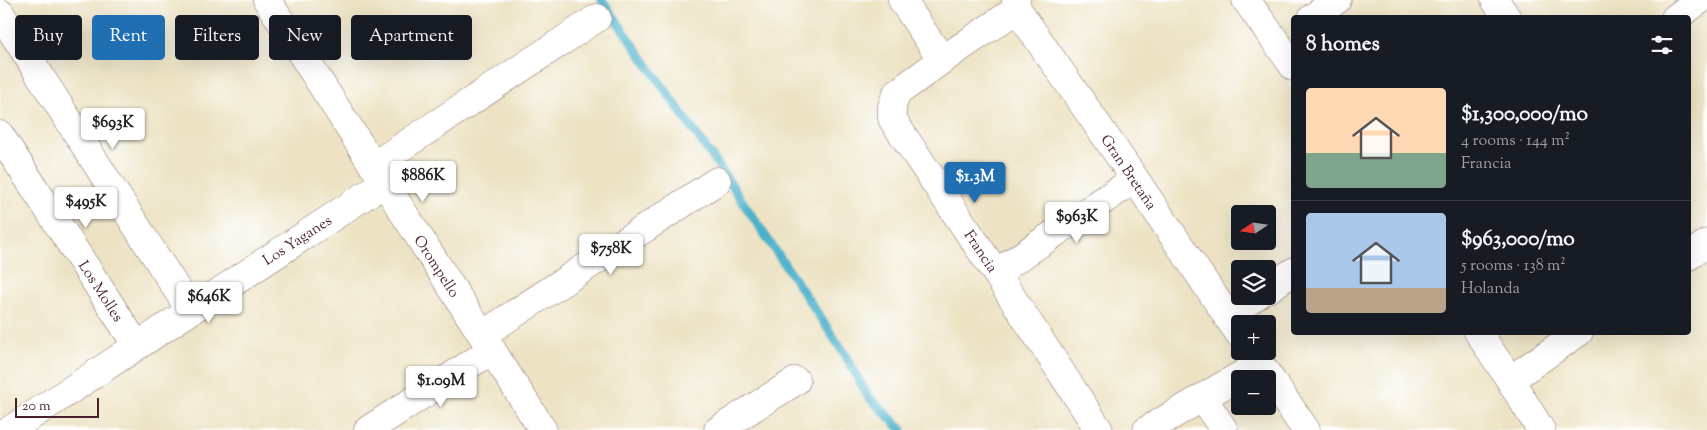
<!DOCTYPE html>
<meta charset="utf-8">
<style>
body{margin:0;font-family:"Sorts Mill Goudy",serif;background:#20242c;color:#f1f3f6;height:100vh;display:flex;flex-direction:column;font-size:19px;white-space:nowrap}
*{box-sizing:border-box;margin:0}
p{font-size:16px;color:#9ea1a6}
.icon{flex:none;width:28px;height:28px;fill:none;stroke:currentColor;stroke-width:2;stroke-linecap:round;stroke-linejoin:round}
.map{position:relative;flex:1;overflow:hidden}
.side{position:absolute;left:1291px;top:15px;width:400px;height:320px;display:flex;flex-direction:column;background:#171b24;border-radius:5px;box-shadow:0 5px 20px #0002}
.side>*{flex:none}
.guide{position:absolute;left:15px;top:15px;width:475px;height:45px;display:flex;gap:10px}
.needle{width:32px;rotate:257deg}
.tools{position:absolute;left:1231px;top:205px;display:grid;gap:10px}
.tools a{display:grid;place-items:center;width:45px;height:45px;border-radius:5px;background:#171b24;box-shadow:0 5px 20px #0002;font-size:25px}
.scale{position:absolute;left:15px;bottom:12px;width:84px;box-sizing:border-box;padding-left:5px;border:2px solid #4a1f2b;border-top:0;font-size:14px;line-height:18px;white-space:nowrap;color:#4a1f2b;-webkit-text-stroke:4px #fff;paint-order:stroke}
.price{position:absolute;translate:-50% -42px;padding:0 11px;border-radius:5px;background:#fff;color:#222;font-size:16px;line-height:32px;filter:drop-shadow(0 1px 2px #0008)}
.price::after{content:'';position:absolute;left:50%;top:30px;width:15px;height:11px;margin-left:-8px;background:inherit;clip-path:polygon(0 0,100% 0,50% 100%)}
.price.on{background:#1f6fb2;color:#fff}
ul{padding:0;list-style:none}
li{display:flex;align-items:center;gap:15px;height:125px;padding:0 15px}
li+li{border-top:1px solid #363941}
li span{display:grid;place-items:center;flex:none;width:140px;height:100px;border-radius:5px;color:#555}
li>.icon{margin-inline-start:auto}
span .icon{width:60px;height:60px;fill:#fffc;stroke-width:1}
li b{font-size:21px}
h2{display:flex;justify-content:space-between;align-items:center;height:60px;padding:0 15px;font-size:21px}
.chip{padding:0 18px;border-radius:5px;background:#171b24;box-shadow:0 5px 20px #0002;font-size:18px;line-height:45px}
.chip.on{background:#1f6fb2;color:#fff}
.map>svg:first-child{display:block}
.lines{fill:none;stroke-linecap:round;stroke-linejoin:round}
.stream{stroke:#4cb1cb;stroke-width:9}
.minor-casing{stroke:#836461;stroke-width:29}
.minor{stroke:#fff;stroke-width:28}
.labels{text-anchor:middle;stroke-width:5;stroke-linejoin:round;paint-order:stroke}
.street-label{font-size:15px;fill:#4a1f2b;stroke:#fff}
</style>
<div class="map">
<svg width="1707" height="430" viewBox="0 0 1707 430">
<rect width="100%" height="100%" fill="#fff"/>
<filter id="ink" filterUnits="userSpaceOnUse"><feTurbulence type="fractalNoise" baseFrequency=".02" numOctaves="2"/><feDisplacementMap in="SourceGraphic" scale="10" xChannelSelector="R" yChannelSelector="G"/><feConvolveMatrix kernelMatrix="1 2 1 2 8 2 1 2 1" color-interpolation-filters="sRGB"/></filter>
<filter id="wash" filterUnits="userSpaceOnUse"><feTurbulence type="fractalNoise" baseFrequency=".0096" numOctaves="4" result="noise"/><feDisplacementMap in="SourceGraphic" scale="20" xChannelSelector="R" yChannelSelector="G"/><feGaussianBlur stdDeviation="1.12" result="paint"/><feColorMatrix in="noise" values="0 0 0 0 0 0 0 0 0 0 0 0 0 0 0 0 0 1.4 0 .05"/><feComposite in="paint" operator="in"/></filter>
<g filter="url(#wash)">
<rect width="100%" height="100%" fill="#ede3c4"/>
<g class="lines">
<!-- stream -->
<path class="stream" d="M602 0 718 165 844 353 868 396 902 430"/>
</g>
</g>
<g filter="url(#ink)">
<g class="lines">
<!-- minor casing -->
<g class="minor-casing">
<path id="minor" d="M267 0 543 430
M902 0 942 60
M1016 0 1017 9 1135 179 1240 335
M1246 0 1294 67
M1495 0 1507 18
M1017 9 942 60 897 93 892 106V119L996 273 1099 430
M0 13 190 310
M1312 18 1337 0
M1675 18 1700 0
M0 135 137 346
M373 166 597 18
M1689 256 1707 243
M996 273 1135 179
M1268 289 1294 271
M1227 317 1256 296
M1478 332 1510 380 1541 430
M482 335 717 181
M1251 351 1306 430
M1510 380 1579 332
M1203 398 1224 430
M10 430 384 183
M368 430 492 350
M718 430 796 381
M1147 430 1260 364"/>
</g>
<!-- minor -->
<use href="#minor" class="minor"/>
</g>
</g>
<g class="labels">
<!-- street labels -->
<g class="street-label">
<text transform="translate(1129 172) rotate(56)" y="5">Gran Bretaña</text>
<text transform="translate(297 240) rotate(-33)" y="5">Los Yaganes</text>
<text transform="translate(981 251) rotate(56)" y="5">Francia</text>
<text transform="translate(437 266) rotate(57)" y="5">Orompello</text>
<text transform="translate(101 291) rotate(57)" y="5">Los Molles</text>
</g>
</g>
</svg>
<div class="tools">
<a><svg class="needle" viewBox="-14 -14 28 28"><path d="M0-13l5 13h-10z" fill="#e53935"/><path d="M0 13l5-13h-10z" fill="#9ea1a6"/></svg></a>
<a><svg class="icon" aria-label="layers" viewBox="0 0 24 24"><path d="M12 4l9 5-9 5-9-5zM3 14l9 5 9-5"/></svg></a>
<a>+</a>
<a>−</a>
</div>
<div class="scale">20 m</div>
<b class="price" style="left:113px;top:150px">$693K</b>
<b class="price" style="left:423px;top:203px">$886K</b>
<b class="price on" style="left:975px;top:204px">$1.3M</b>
<b class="price" style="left:86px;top:229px">$495K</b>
<b class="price" style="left:1077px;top:244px">$963K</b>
<b class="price" style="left:611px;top:276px">$758K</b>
<b class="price" style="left:209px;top:324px">$646K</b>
<b class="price" style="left:441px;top:408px">$1.09M</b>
<div class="guide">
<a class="chip">Buy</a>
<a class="chip on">Rent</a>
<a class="chip">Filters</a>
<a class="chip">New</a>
<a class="chip">Apartment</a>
</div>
<section class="side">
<h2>8 homes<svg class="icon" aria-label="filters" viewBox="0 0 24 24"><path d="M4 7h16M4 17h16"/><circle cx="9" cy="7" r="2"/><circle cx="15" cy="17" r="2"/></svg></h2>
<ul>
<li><span style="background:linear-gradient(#ffd9b3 65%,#7fa58c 0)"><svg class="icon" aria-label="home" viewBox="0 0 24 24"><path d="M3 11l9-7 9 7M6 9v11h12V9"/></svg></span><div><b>$1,300,000/mo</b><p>4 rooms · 144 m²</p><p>Francia</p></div></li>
<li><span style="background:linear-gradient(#a9c7e8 75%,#b9a48a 0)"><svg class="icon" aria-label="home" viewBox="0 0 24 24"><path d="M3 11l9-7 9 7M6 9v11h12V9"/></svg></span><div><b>$963,000/mo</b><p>5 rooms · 138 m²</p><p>Holanda</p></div></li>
</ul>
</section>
</div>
